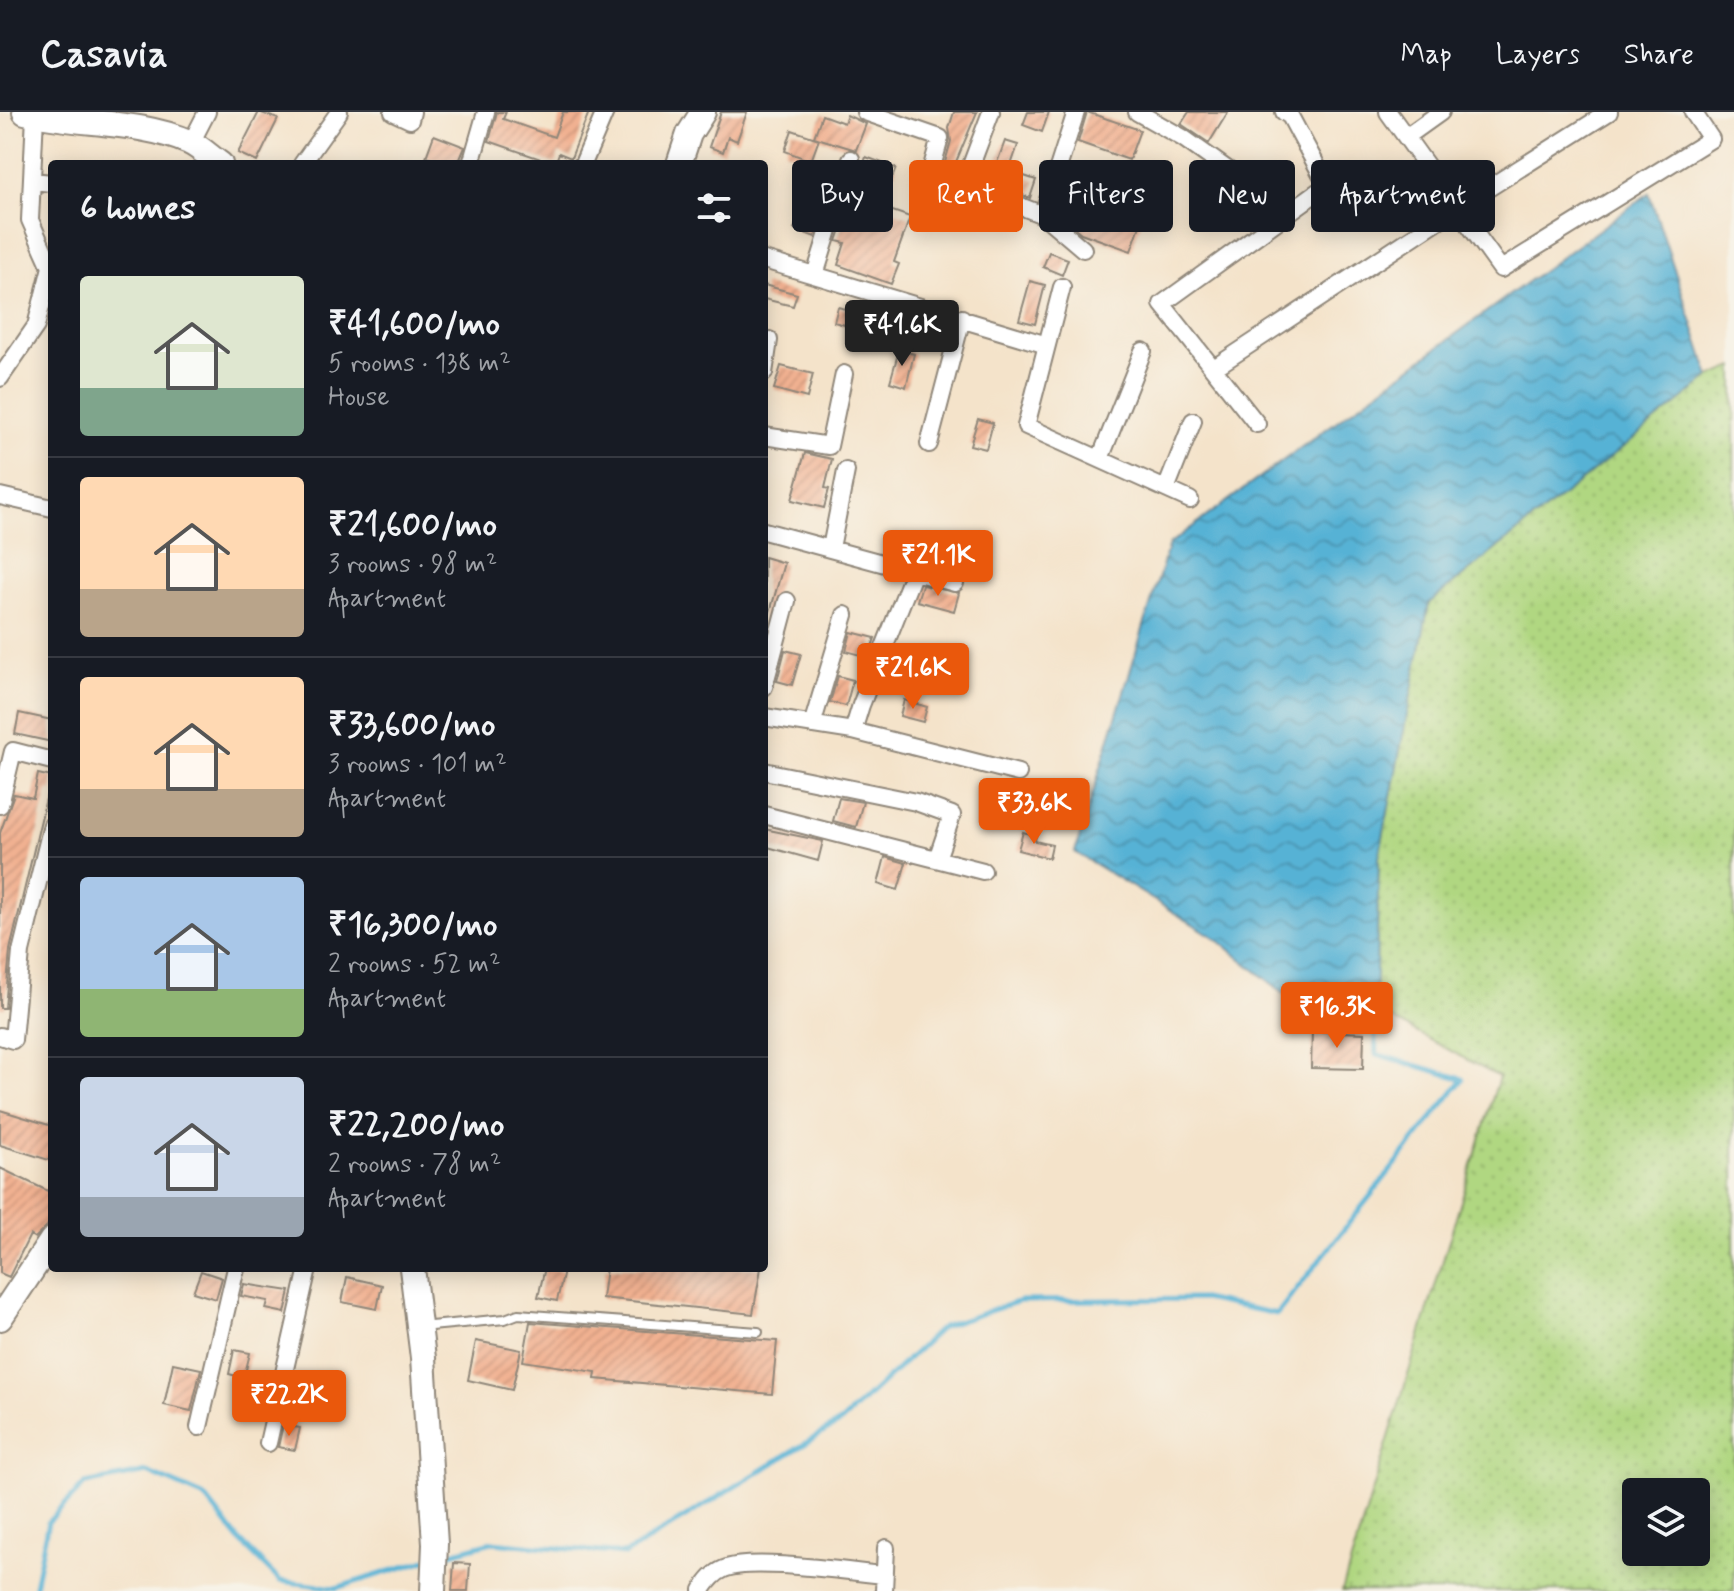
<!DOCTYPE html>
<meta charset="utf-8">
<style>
body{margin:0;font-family:Mynerve,sans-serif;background:#242831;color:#f1f3f6;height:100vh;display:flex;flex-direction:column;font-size:30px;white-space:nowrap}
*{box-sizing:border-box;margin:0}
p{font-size:26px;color:#9ea1a6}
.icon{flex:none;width:44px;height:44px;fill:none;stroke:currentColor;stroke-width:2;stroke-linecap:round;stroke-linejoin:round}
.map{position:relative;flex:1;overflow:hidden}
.details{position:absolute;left:48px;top:48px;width:720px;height:1112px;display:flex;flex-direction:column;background:#171b24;border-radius:8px;box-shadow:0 4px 20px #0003}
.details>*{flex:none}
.banner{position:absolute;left:792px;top:48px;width:760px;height:72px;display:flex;gap:16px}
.controls{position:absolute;left:1622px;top:1366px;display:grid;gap:16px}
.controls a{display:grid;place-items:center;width:88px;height:88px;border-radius:8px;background:#171b24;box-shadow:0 4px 20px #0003;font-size:40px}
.price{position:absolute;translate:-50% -68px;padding:0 18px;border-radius:8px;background:#ea580c;color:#fff;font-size:26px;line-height:52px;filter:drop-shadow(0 2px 4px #0008)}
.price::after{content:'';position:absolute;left:50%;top:48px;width:24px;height:18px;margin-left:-12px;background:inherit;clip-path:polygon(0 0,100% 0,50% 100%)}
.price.on{background:#222;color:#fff}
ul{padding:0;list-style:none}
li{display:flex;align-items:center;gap:24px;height:200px;padding:0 32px}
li+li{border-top:2px solid #363941}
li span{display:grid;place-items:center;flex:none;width:224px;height:160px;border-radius:8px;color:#555}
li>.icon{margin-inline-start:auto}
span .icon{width:96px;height:96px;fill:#fffc;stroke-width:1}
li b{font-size:34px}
h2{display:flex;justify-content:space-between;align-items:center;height:96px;padding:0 32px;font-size:34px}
.pill{padding:0 28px;border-radius:8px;background:#171b24;box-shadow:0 4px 20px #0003;font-size:28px;line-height:72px}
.pill.on{background:#ea580c;color:#fff}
header{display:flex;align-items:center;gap:48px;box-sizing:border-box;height:112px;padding:0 40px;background:#171b24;border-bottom:2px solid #363941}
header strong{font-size:38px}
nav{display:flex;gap:44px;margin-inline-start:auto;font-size:28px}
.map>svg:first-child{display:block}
.grass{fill:url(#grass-dots);stroke:#6e8156;stroke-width:2;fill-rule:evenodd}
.water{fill:url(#water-waves);stroke:#416e80;stroke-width:2}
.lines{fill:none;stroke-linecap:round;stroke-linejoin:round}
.stream{stroke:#57b2d5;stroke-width:5}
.building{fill:url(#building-hatch)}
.lane-casing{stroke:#90877a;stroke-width:12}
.street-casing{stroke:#90877a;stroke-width:20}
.secondary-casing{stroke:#90877a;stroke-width:28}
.lane{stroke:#fff;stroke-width:8}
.street{stroke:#fff;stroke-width:16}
.secondary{stroke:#fff;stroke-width:24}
</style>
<header>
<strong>Casavia</strong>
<nav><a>Map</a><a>Layers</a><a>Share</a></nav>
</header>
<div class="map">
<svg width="1734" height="1479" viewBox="0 0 1734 1479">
<defs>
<pattern id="grass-dots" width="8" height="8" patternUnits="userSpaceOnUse" patternTransform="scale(2)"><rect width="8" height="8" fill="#b0d781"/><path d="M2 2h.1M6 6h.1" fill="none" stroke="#98b970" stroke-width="1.8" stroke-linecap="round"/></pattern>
<pattern id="water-waves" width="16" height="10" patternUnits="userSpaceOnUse" patternTransform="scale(2)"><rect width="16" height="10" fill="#57b2d5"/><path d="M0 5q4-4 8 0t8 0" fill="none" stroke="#4891ad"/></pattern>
<pattern id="building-hatch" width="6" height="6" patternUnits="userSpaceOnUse" patternTransform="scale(2)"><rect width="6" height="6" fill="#f1b191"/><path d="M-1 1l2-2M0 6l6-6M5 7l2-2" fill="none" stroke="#cf987d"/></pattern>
</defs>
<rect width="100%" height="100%" fill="#f7f3e8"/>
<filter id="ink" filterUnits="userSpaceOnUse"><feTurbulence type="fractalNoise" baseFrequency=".0125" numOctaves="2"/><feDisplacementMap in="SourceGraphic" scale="16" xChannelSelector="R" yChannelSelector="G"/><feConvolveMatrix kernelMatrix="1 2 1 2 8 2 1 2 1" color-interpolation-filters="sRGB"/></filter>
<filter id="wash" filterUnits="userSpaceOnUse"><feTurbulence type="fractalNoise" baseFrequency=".006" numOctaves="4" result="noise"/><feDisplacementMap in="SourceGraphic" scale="32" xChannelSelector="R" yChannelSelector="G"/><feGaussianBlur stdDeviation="1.8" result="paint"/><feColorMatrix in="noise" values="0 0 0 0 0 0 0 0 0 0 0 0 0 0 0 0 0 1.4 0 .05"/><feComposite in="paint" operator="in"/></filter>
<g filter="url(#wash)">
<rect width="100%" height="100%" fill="#f4e3ca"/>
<!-- grass -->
<path class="grass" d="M1734 255V1479H1342L1499 965 1375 898 1379 745 1429 491 1710 265ZM1636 1380H1696V1440H1636Z"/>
<!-- water -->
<path class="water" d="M1649 81 1710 265 1429 491 1379 745 1375 898 1306 899 1214 825 1075 740 1169 432Z"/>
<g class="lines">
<!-- stream -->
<path class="stream" d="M440 1444 492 1430 625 1442 842 1309 942 1215 1020 1189 1203 1187 1277 1202 1463 967 1376 942 1375 898
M34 1479 48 1410 85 1372 147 1360 205 1385 238 1427 280 1469 336 1476 426 1448"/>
</g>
<g id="blocks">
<!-- building -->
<path class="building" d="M259 0 278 7 257 50 238 41Z
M497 0H506L503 7 554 25 563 0H589L571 46 559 41 555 52 489 29Z
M721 0H747L737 29 728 25 723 40 709 35Z
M954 0H977L953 57 944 54 951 29 949 16Z
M1028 0H1049L1042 20 1023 13Z
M1087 0 1140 18 1129 48 1078 30Z
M1189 0H1228L1209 31 1181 12Z
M822 3 844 11 847 3 866 12 856 38 814 25Z
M792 18 819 27 811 49 785 39Z
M434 23 465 35 458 52H446L426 45Z
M1005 29 1018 33 1009 59 1036 68 1030 86 990 70Z
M866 45 896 56 881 95 910 105 894 150 899 152 891 172 838 153 845 131 837 129Z
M812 52 835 60 815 125 794 117 802 96 797 94Z
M932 74 955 81 946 104 924 96Z
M1113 79 1126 84 1120 100 1142 108 1131 139 1081 121 1075 116 1085 88 1107 96Z
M1049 140 1068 147 1062 163 1043 155Z
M1030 169 1045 173 1035 212 1019 208Z
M764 173 797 182 793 194 764 187Z
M838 195 892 210 888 225 834 210Z
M899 238 914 242 906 275 890 270Z
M781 254 813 262 807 286 774 277Z
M978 307 993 311 986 337 970 333Z
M805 341 832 347 825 376 829 377 824 396 792 388Z
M764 445 784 451 768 507H764Z
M922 473 959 481 954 499 917 489Z
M851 520 875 526 868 545 846 539Z
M785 538 801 542 792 573 777 569Z
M838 564 853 568 846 594 830 590Z
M904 588 927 595 923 610 900 604Z
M19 601 52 608V630L15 622Z
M38 662 52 665V679L48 678 10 838 5 896H0V721L14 682 33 686Z
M839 686 863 690 856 715 833 709Z
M764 717 823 729 818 749 764 734Z
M1023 720 1036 724 1035 729 1052 733 1049 746 1018 738Z
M885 745 906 751 898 778 878 772Z
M1312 919 1364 921 1363 957 1311 956Z
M0 998 52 1014V1049L0 1033Z
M0 1056 52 1081V1104L47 1114 35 1126 30 1123 9 1165 0 1161Z
M545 1156 564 1159 557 1189 538 1185Z
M606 1156H761L753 1202 602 1186Z
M201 1159 222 1166 216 1187 193 1180Z
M347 1165 382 1173 377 1197 342 1190Z
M244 1172 290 1179 285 1201 266 1197 268 1189 241 1184Z
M530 1210 777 1229 772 1282 595 1267 596 1260 523 1249Z
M476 1229 521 1238 512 1278 468 1268Z
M234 1238 250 1241 244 1266 229 1262Z
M173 1251 201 1257 191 1299 164 1293Z
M283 1313 300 1316 295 1338 278 1335Z
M454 1451 470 1452 468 1479H452Z"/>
</g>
</g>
<g filter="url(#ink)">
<use href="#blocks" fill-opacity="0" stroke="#90877a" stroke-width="2"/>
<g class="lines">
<!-- lane casing -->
<g class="lane-casing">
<path id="lane" d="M420 1215 505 1207 518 1202 758 1220"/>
</g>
<!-- street casing -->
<g class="street-casing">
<path id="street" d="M393 0 410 8 412 0
M865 0 940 26 930 62 964 72 1043 103 1076 0
M1137 0 1183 26 1235 63 1269 115
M1388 0 1501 157 1711 27 1693 0
M1406 25 1441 0
M191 31 207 0
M302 52 339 0
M471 52 486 0
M583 52 605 0
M32 69 52 71
M964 72 991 0
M1043 103 1083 137
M764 148 1047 233
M815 163 851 47
M1062 175 1026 314 1190 388
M1214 256 1457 96 1609 0
M764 261 769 228
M0 266 36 214 51 155 30 108 35 3
M1257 312 1162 192 1327 73 1290 4 1284 0
M764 324 829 334 844 262
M929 332 962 206
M1100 347 1143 239
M1166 377 1193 309
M0 384 52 396
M764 419 955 471
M831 436 846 359
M764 575 787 489
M764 605 853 619 1018 661
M812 613 845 503
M853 619 861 593 914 460
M764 659 916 690 952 703 937 747
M0 693 13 639 52 649
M764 703 983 759
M0 924 13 928 21 840 52 713
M199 1315 236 1156
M268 1331 308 1156
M702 1478C708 1469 714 1461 724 1457 750 1445 851 1460 884 1463
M884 1479 886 1436"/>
</g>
<!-- secondary casing -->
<g class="secondary-casing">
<path id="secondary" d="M25 0C79 13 137 8 189 30 200 35 210 45 220 52
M679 52 689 22 703 0
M412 1156 423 1246 435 1432 433 1479
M0 1206 52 1128"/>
</g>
<!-- lane -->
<use href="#lane" class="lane"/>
<!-- street -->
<use href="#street" class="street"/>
<!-- secondary -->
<use href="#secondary" class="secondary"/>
</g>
</g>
</svg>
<div class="controls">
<a><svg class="icon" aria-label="layers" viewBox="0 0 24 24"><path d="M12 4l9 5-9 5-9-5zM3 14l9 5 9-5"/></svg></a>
</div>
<b class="price on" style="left:902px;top:256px">₹41.6K</b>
<b class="price" style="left:938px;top:486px">₹21.1K</b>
<b class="price" style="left:913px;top:599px">₹21.6K</b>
<b class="price" style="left:1034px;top:734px">₹33.6K</b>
<b class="price" style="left:1337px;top:938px">₹16.3K</b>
<b class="price" style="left:289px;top:1326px">₹22.2K</b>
<div class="banner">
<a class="pill">Buy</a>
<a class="pill on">Rent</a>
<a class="pill">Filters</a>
<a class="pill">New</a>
<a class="pill">Apartment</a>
</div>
<section class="details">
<h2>6 homes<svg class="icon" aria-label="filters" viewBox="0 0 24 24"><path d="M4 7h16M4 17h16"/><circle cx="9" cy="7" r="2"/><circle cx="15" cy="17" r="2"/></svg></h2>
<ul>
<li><span style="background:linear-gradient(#dfe7d0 70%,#7fa58c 0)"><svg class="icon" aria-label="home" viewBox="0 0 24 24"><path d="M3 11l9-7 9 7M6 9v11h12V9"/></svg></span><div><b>₹41,600/mo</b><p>5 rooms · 138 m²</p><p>House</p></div></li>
<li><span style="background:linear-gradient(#ffd9b3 70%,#b9a48a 0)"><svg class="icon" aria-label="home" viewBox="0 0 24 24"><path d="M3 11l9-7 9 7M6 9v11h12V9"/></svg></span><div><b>₹21,600/mo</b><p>3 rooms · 98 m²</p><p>Apartment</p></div></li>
<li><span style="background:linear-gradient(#ffd9b3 70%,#b9a48a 0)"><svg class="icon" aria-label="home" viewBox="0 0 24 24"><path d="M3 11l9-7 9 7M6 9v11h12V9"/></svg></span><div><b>₹33,600/mo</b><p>3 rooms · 101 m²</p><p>Apartment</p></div></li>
<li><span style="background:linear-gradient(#a9c7e8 70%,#8fb573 0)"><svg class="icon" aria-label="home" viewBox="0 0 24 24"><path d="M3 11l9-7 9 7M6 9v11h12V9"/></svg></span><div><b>₹16,300/mo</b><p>2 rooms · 52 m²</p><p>Apartment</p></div></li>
<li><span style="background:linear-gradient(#c9d6e8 75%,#9aa5b1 0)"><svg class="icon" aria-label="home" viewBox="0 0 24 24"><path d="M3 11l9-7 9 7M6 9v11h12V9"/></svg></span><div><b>₹22,200/mo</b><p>2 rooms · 78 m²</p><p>Apartment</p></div></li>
</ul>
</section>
</div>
